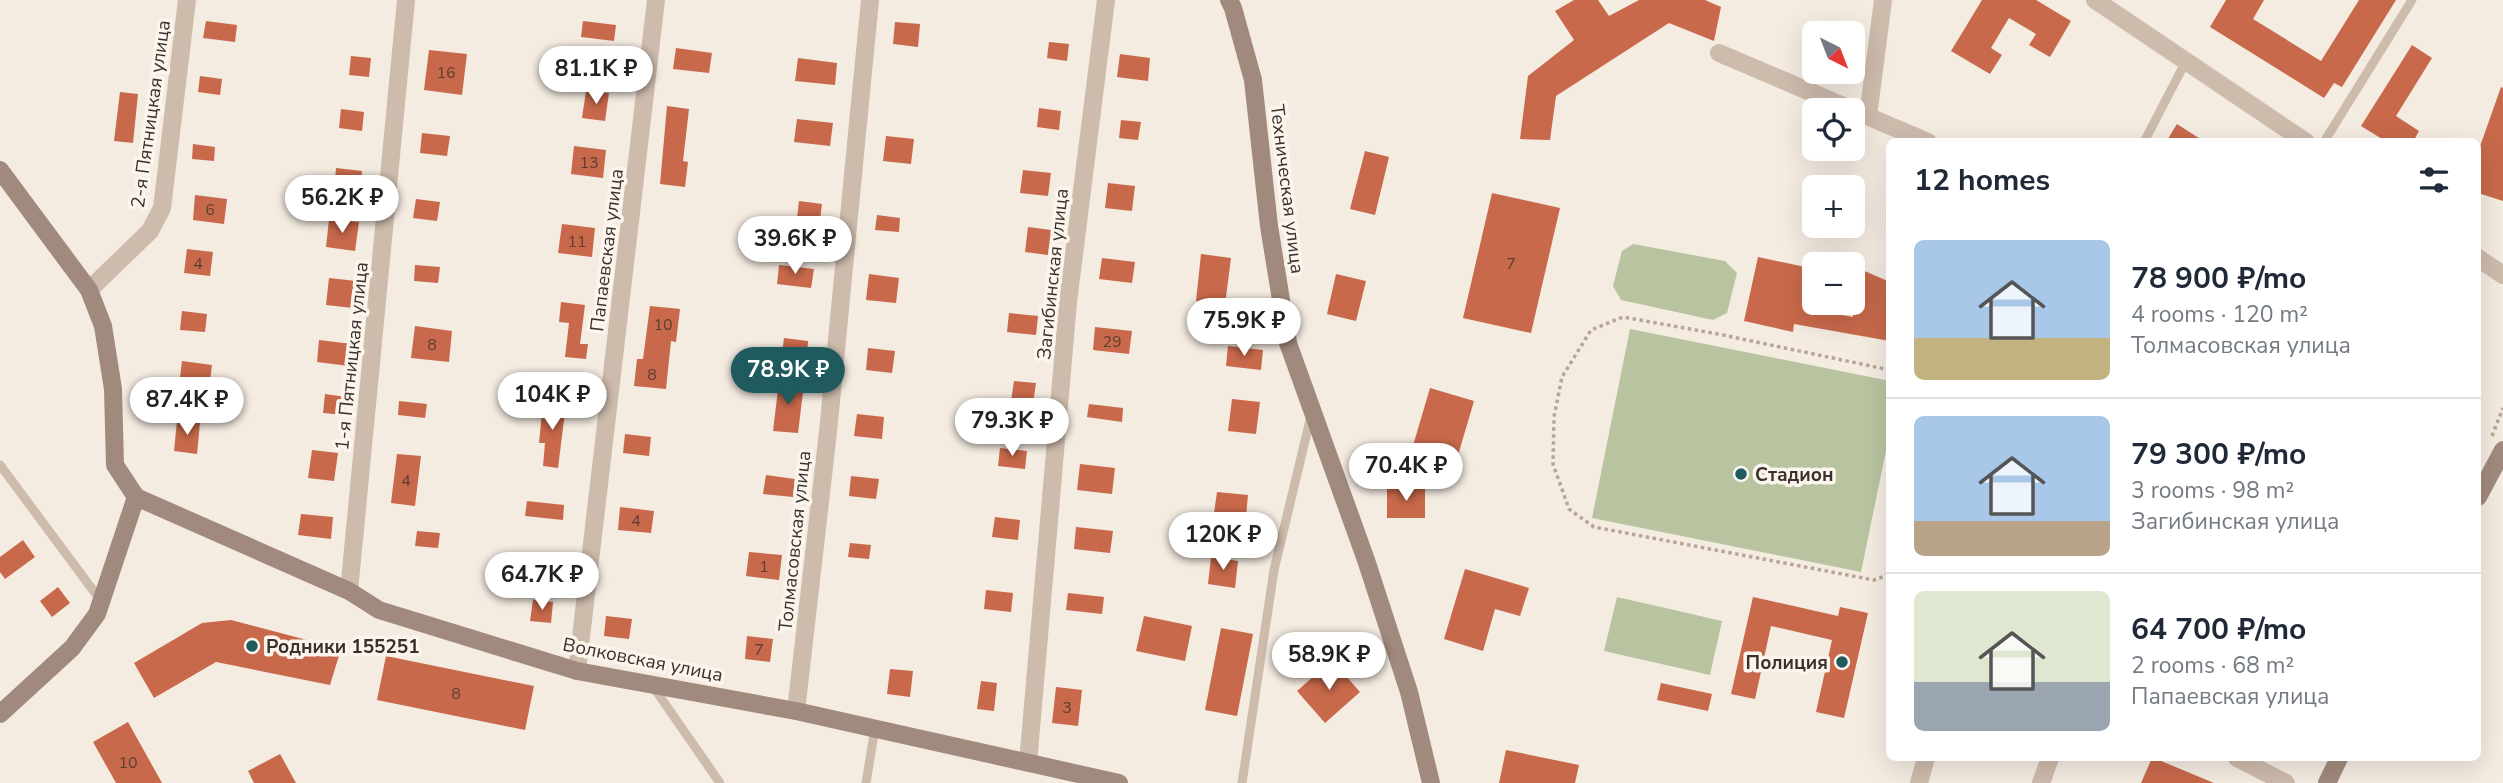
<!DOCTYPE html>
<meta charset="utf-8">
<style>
body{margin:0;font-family:"Nunito Sans",sans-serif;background:#f6f6f7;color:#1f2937;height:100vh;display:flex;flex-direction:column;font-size:26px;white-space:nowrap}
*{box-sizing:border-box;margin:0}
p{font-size:23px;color:#747a83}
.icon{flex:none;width:38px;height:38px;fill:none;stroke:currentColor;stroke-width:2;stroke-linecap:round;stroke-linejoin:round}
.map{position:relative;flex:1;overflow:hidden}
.panel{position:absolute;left:1886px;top:138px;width:595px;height:623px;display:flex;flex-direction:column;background:#fff;border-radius:10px;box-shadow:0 7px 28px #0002}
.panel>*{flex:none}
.needle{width:46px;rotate:138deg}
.buttons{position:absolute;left:1802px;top:21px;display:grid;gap:14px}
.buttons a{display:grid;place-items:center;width:63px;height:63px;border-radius:10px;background:#fff;box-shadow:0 7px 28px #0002;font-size:35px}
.price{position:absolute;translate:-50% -60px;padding:0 16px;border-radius:24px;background:#fff;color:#222;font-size:23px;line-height:46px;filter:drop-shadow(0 2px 4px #0008)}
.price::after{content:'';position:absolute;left:50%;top:42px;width:21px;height:16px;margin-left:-10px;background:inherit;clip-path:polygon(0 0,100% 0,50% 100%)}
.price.on{background:#1f5a5e;color:#fff}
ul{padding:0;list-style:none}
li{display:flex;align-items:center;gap:21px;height:175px;padding:0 28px}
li+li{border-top:2px solid #e0e1e3}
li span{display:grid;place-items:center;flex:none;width:196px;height:140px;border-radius:10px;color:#555}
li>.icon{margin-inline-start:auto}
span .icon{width:84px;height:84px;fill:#fffc;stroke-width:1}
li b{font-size:30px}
h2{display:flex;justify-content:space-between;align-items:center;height:84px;padding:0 28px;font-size:30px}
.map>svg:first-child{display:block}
.green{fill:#b8c4a0}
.building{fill:#c8694b}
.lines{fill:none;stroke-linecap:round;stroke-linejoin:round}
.path{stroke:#b9a596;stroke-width:3.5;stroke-dasharray:3.5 3.5;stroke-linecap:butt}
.lane{stroke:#cdbbac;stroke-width:9}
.street{stroke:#cdbbac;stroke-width:18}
.secondary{stroke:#a18a7d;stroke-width:18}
.poi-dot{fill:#1f5a5e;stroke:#fbf5ee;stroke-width:2.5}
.labels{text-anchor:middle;stroke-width:7;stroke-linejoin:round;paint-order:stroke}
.number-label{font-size:16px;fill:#5e3e33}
.street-label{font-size:19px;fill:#3b302b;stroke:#fbf5ee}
.poi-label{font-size:19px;font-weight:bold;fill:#3b302b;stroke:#fbf5ee;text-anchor:start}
</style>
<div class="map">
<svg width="2503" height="783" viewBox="0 0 2503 783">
<rect width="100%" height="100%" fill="#f4ebe1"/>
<!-- green -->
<path class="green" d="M1633 244 1725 261 1737 273 1727 313 1713 320 1621 300 1613 286 1622 251Z
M1630 329 1890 381V431L1861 572 1592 518Z
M1617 597 1722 621 1710 675 1604 651Z"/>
<!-- building -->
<path class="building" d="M1574 0H1598L1609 16 1639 0H1705L1721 7 1714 41 1669 23 1556 96 1550 140 1520 139 1528 76 1574 40 1555 11Z
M1982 0H2036L2071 21 2050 57 2029 45 2036 34 2009 18 1991 48 2002 55 1990 74 1951 51Z
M2226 0H2264L2253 19 2321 61 2359 0H2396L2342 87 2334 83 2324 98 2210 27Z
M206 21 237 25 235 42 203 38Z
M583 21 616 25 614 41 581 37Z
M895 22 920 24 918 47 893 44Z
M1049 42 1069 44 1067 61 1047 58Z
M2412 45 2432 58 2396 116 2419 131 2413 142H2387L2361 126Z
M676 48 712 53 709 73 673 69Z
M429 50 467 54 462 95 424 90Z
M1120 54 1150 58 1148 81 1117 77Z
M351 56 371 58 369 77 349 75Z
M798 58 837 63 835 85 795 81Z
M200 76 222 79 220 95 198 92Z
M2501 87 2503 88V201L2478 193V152Z
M586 91 609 93 605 121 582 118Z
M120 92 138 94 133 143 114 141Z
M667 106 689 109 683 161 688 162 685 187 660 184Z
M1039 108 1061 111 1059 130 1037 127Z
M341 109 364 112 362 131 339 128Z
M797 119 833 123 830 146 794 142Z
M1121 120 1141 122 1138 140 1119 138Z
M2177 124 2205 142H2166Z
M422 133 450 136 447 156 420 153Z
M886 136 914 139 911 164 883 161Z
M193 144 215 147 214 161 192 159Z
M574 146 606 150 603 178 571 174Z
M1365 151 1389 157 1375 215 1350 209Z
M336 168 362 171 360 193 334 190Z
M1023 170 1051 173 1048 196 1020 193Z
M1108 183 1135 186 1132 211 1105 208Z
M1492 193 1560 208 1531 333 1463 318Z
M195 195 227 199 224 224 193 220Z
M416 199 440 202 437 221 413 218Z
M799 201 822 204 820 220 797 218Z
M877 215 900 218 899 232 875 230Z
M329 219 359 222 355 251 326 247Z
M562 224 595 228 592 257 558 253Z
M1028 227 1051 230 1048 255 1025 252Z
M187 249 213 252 210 276 184 273Z
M1201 254 1231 258 1225 305 1196 301Z
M1758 257 1815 269V310L1853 317V266L1890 282V341L1794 324 1793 332 1744 321Z
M1102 258 1135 262 1132 283 1099 279Z
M415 265 440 267 438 283 414 281Z
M779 265 814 269 811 288 777 284Z
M869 274 899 278 896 303 866 300Z
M1336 274 1366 281 1356 321 1327 314Z
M329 278 356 281 353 308 326 305Z
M561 302 585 305 580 344H588L586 359 565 357 569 323 559 322Z
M650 306 680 309 676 342 671 341 666 389 634 386 637 359H643Z
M182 311 207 314 205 332 180 330Z
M1009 313 1038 316 1036 335 1007 332Z
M415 326 452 331 449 362 411 358Z
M1095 327 1132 331 1129 354 1093 350Z
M784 338 808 341 807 356 782 353Z
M319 340 352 344 349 366 317 362Z
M1228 346 1263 350 1261 370 1226 366Z
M868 348 895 351 892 373 866 370Z
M182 361 212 365 209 389 179 386Z
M779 381 804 384 798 433 773 431Z
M1014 381 1036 383 1033 404 1011 401Z
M1430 388 1474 401 1456 462 1412 449Z
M325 394 346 397 344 415 323 413Z
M1232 399 1260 402 1256 434 1228 431Z
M399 401 427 404 425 418 398 415Z
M543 401 566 404 558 468 543 466 545 443H539Z
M1089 404 1123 408 1122 422 1087 417Z
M857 414 884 417 882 439 854 436Z
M177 421 200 423 197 454 174 451Z
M625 434 651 437 649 456 623 453Z
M1000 448 1027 451 1025 469 998 466Z
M312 450 338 453 334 481 308 478Z
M397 454 421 456 415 506 391 503Z
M1080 464 1115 468 1112 494 1077 490Z
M766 475 795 479 793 497 763 494Z
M851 476 879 479 876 499 849 496Z
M1425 488V518H1387V489Z
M1217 492 1248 495 1246 517 1214 513Z
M527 501 564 505 563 520 525 516Z
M620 507 654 511 651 533 618 530Z
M301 514 333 517 331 539 298 535Z
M995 517 1020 520 1018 540 992 537Z
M1076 527 1113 531 1110 553 1074 549Z
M417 531 440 533 438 548 415 546Z
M23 540 35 557 5 579 0 572V557Z
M850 543 871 545 869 559 848 557Z
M749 552 782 555 779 580 746 576Z
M1211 557 1238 561 1235 588 1208 584Z
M1465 569 1529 588 1520 616 1495 609 1483 651 1444 639Z
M58 587 70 603 52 617 40 601Z
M986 590 1013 593 1011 612 984 609Z
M1068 593 1104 597 1102 614 1066 610Z
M1753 597 1838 616 1840 607 1868 613 1844 718 1816 712 1832 640 1771 626 1755 699 1731 694Z
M533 600 553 602 551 623 530 621Z
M606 616 632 619 629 639 604 636Z
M1144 616 1192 626 1185 661 1136 651Z
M231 620 341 649 330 685 216 662 154 698 134 663 202 623Z
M1221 628 1253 634 1237 716 1205 710Z
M747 636 773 639 770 662 745 659Z
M386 656 534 686 525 730 377 700Z
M1332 660 1360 692 1325 723 1297 691Z
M890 669 913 671 910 697 887 694Z
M981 681 997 683 994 711 977 709Z
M1661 683 1712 694 1708 711 1657 700Z
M1056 687 1082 690 1078 726 1052 723Z
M128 722 162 783H116L93 742Z
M1506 750 1579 765 1575 783H1499Z
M280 754 296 783H254L248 771Z
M2152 758H2154L2214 783H2141Z"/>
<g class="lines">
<!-- path -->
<path class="path" d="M1890 370 1718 334 1623 317 1591 330 1562 377 1554 417 1553 464 1569 509 1594 527 1874 580 1890 574
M2492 436 2503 408"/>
<!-- lane -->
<path class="lane" d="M2144 142 2186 61
M2324 142 2412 0
M0 465 101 601
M652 685 720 783
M866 783 875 728
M1242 783 1274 570 1311 416"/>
<!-- street -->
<path class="street" d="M2095 0 2306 142
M1719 53 1928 142
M1868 116 1883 0
M2478 258 2503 275
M89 290 150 231 162 208 187 0
M349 591 406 0
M577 671 656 0
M796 711 828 432 870 0
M2237 758 2286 783
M1028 763 1068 302 1106 0
M1919 783 1926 758
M2041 783 2050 758"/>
<!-- secondary -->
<path class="secondary" d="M1229 0 1233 8 1253 80 1269 226 1288 343 1366 560 1409 692 1431 783
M0 170 89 290 103 326 113 389 115 465 136 497 349 591 379 610 577 671 796 711 1119 783
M2478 497 2503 450
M0 714 72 648 97 614 136 497
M2327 783 2339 758"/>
</g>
<!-- markers -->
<g class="poi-dot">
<circle cx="1741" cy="474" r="7"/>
<circle cx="252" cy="646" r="7"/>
<circle cx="1842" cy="662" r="7"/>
</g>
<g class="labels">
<!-- number labels -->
<g class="number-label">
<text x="446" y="78">16</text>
<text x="589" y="168">13</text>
<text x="210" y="215">6</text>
<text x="577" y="247">11</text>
<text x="198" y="269">4</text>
<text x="1511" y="269">7</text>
<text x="663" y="330">10</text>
<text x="1112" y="347">29</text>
<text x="432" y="350">8</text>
<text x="652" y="380">8</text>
<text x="406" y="486">4</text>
<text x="636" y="526">4</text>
<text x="764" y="572">1</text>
<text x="759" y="655">7</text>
<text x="456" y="699">8</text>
<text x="1067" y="713">3</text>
<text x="128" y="768">10</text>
</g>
<!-- street labels -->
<g class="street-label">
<text transform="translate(150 114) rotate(-82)" y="7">2-я Пятницкая улица</text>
<text transform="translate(1288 189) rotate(83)" y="7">Техническая улица</text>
<text transform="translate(606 250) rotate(-83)" y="7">Папаевская улица</text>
<text transform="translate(1052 274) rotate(-84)" y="7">Загибинская улица</text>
<text transform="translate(351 356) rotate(-84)" y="7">1-я Пятницкая улица</text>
<text transform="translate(794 541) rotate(-84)" y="7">Толмасовская улица</text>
<text transform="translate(643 659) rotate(11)" y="7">Волковская улица</text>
</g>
<!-- poi labels -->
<g class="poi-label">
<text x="1755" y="481">Стадион</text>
<text x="266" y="653">Родники 155251</text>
<text x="1828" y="669" text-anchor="end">Полиция</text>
</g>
</g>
</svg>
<div class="buttons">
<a><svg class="needle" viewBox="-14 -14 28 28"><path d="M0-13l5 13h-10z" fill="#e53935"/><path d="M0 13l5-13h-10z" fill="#747a83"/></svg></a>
<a><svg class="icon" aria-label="locate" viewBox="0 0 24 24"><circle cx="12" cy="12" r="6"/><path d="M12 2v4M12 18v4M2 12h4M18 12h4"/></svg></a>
<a>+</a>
<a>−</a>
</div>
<b class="price" style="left:596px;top:106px">81.1K ₽</b>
<b class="price" style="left:342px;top:235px">56.2K ₽</b>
<b class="price" style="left:795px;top:276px">39.6K ₽</b>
<b class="price" style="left:1244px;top:358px">75.9K ₽</b>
<b class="price on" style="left:788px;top:407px">78.9K ₽</b>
<b class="price" style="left:552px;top:432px">104K ₽</b>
<b class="price" style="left:187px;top:437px">87.4K ₽</b>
<b class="price" style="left:1012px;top:458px">79.3K ₽</b>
<b class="price" style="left:1406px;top:503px">70.4K ₽</b>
<b class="price" style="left:1223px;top:572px">120K ₽</b>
<b class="price" style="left:542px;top:612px">64.7K ₽</b>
<b class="price" style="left:1329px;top:692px">58.9K ₽</b>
<section class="panel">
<h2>12 homes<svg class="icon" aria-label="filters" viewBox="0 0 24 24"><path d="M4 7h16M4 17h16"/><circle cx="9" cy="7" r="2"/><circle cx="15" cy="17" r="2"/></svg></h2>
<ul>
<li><span style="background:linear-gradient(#a9c7e8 70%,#c2b280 0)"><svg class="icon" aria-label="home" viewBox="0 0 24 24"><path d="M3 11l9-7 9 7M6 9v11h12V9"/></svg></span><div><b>78 900 ₽/mo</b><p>4 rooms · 120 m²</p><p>Толмасовская улица</p></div></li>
<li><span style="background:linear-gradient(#a9c7e8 75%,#b9a48a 0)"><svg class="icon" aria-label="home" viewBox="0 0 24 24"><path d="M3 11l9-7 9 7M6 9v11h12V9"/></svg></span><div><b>79 300 ₽/mo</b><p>3 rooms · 98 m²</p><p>Загибинская улица</p></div></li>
<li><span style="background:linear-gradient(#dfe7d0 65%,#9aa5b1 0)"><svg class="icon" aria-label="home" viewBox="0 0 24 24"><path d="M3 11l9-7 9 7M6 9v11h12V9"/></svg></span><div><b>64 700 ₽/mo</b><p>2 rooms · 68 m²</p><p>Папаевская улица</p></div></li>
</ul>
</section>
</div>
